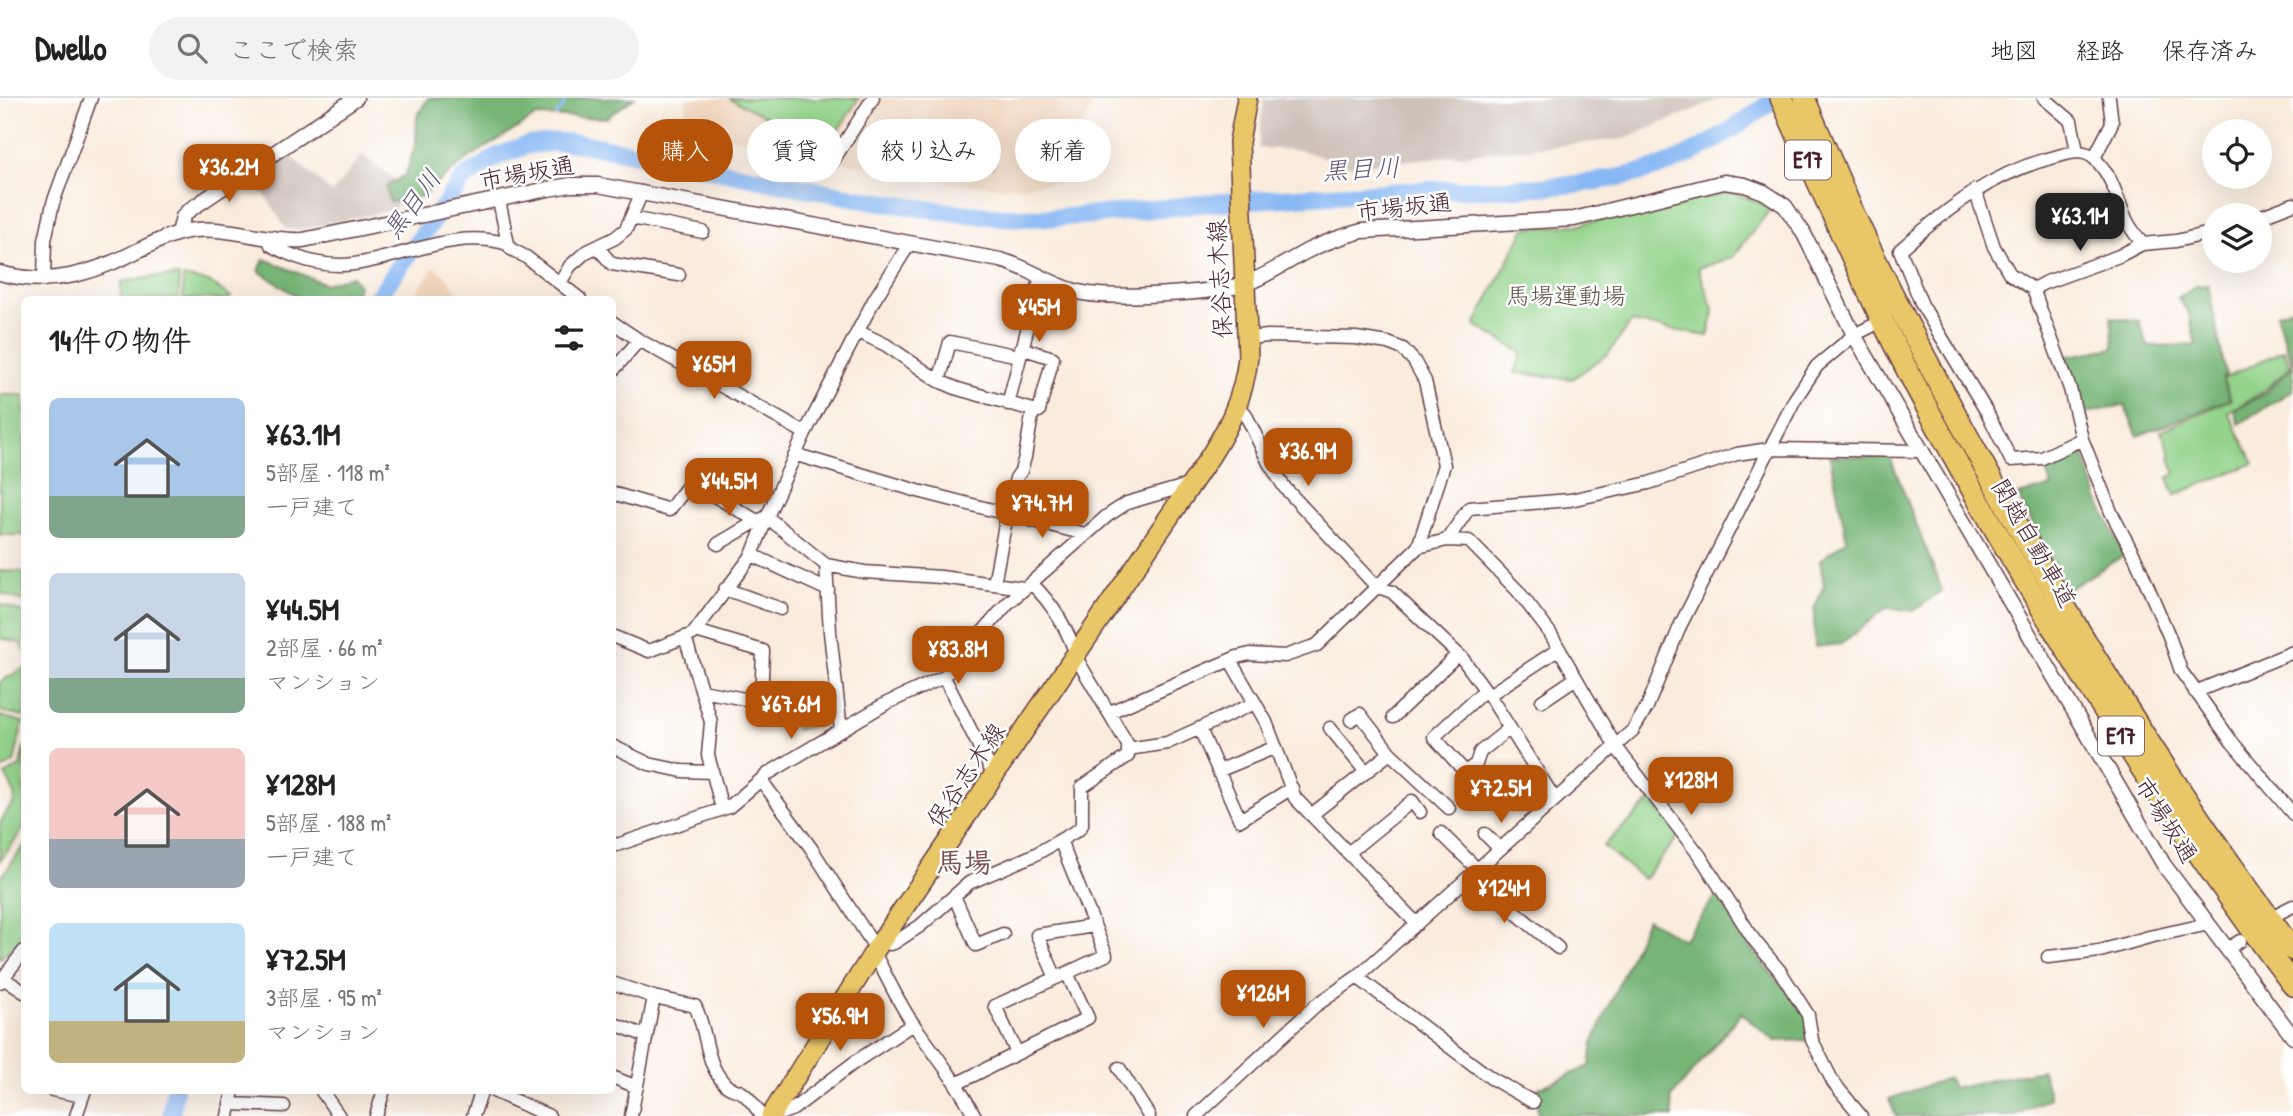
<!DOCTYPE html>
<html lang="ja">
<meta charset="utf-8">
<style>
body{margin:0;font-family:"Patrick Hand","Klee One",sans-serif;background:#f2f2f2;color:#222;height:100vh;display:flex;flex-direction:column;font-size:26px;white-space:nowrap}
*{box-sizing:border-box;margin:0}
p{font-size:23px;color:#767676}
.icon{flex:none;width:38px;height:38px;fill:none;stroke:currentColor;stroke-width:2;stroke-linecap:round;stroke-linejoin:round}
.map{position:relative;flex:1;overflow:hidden}
.panel{position:absolute;left:21px;top:198px;width:595px;height:798px;display:flex;flex-direction:column;background:#fff;border-radius:10px;box-shadow:0 7px 28px #0002}
.panel>*{flex:none}
.top-card{position:absolute;left:637px;top:21px;width:665px;height:63px;display:flex;gap:14px}
.buttons{position:absolute;left:2202px;top:21px;display:grid;gap:14px}
.buttons a{display:grid;place-items:center;width:70px;height:70px;border-radius:50%;background:#fff;box-shadow:0 7px 28px #0002;font-size:35px}
.price{position:absolute;translate:-50% -60px;padding:0 16px;border-radius:14px;background:#b45309;color:#fff;font-size:23px;line-height:46px;filter:drop-shadow(0 2px 4px #0008)}
.price::after{content:'';position:absolute;left:50%;top:42px;width:21px;height:16px;margin-left:-10px;background:inherit;clip-path:polygon(0 0,100% 0,50% 100%)}
.price.on{background:#222;color:#fff}
ul{padding:0;list-style:none}
li{display:flex;align-items:center;gap:21px;height:175px;padding:0 28px}
li span{display:grid;place-items:center;flex:none;width:196px;height:140px;border-radius:10px;color:#555}
li>.icon{margin-inline-start:auto}
span .icon{width:84px;height:84px;fill:#fffc;stroke-width:1}
li b{font-size:30px}
h2{display:flex;justify-content:space-between;align-items:center;height:84px;padding:0 28px;font-size:30px}
.pill{padding:0 24px;border-radius:32px;background:#fff;box-shadow:0 7px 28px #0002;font-size:24px;line-height:63px}
.pill.on{background:#b45309;color:#fff}
header{display:flex;align-items:center;gap:42px;box-sizing:border-box;height:98px;padding:0 35px;background:#fff;border-bottom:2px solid #e0e0e0}
header strong{font-size:33px}
nav{display:flex;gap:38px;margin-inline-start:auto;font-size:24px}
.search{width:490px;height:63px;background:#f2f2f2;display:flex;align-items:center;gap:18px;box-sizing:border-box;padding:0 24px;border-radius:38px;color:#767676;font-size:26px}
.map>svg:first-child{display:block}
.built{fill:#f0d5bc}
.industrial{fill:#cec1b9}
.green{fill:#93d38a;stroke:#6e795a;stroke-width:2}
.forest{fill:#76b576;stroke:#606a50;stroke-width:2}
.water{fill:#88b8f4;stroke:#696c90;stroke-width:2}
.lines{fill:none;stroke-linecap:round;stroke-linejoin:round}
.stream{stroke:#88b8f4;stroke-width:2.5}
.river{stroke:#88b8f4;stroke-width:18}
.minor-casing{stroke:#643e46;stroke-width:15}
.tertiary-casing{stroke:#643e46;stroke-width:17}
.primary-casing{stroke:#643e46;stroke-width:22}
.motorway-casing{stroke:#643e46;stroke-width:24}
.minor{stroke:#fff;stroke-width:12}
.tertiary{stroke:#fff;stroke-width:14}
.primary{stroke:#e9c769;stroke-width:19}
.motorway{stroke:#e9c769;stroke-width:21}
.labels{text-anchor:middle;stroke-width:5;stroke-linejoin:round;paint-order:stroke}
.shield{fill:#fff;stroke:#80626b;stroke-width:2}
.shield-label{font-size:23px;font-weight:bold;fill:#4a1f2b}
.street-label{font-size:24px;fill:#4a1f2b;stroke:#fff}
.park-label{font-size:24px;fill:#605548;stroke:#fff}
.water-label{font-size:26px;font-style:italic;fill:#605571;stroke:#fff}
.quarter-label{font-size:28px;font-weight:bold;fill:#7c514d;stroke:#fff}
</style>
<header>
<strong>Dwello</strong>
<div class="search"><svg class="icon" aria-label="search" viewBox="0 0 24 24"><circle cx="10" cy="10" r="6"/><path d="M15 15l6 6"/></svg>ここで検索</div>
<nav><a>地図</a><a>経路</a><a>保存済み</a></nav>
</header>
<div class="map">
<svg width="2293" height="1018" viewBox="0 0 2293 1018">
<rect width="100%" height="100%" fill="#fff"/>
<filter id="ink" filterUnits="userSpaceOnUse"><feTurbulence type="fractalNoise" baseFrequency=".0143" numOctaves="2"/><feDisplacementMap in="SourceGraphic" scale="14" xChannelSelector="R" yChannelSelector="G"/><feConvolveMatrix kernelMatrix="1 2 1 2 8 2 1 2 1" color-interpolation-filters="sRGB"/></filter>
<filter id="wash" filterUnits="userSpaceOnUse"><feTurbulence type="fractalNoise" baseFrequency=".00686" numOctaves="4" result="noise"/><feDisplacementMap in="SourceGraphic" scale="28" xChannelSelector="R" yChannelSelector="G"/><feGaussianBlur stdDeviation="1.57" result="paint"/><feColorMatrix in="noise" values="0 0 0 0 0 0 0 0 0 0 0 0 0 0 0 0 0 1.4 0 .05"/><feComposite in="paint" operator="in"/></filter>
<g filter="url(#wash)">
<rect width="100%" height="100%" fill="#f9ecdd"/>
<!-- built -->
<path class="built" d="M686 0H865L827 59 683 30Z
M882 0H1095L1059 85 1003 89 948 85 844 64 843 60Z
M434 169 446 178 463 201H412Z"/>
<!-- industrial -->
<path class="industrial" d="M1264 0H1722L1624 41 1350 68 1301 52 1258 50Z
M287 55 332 95 362 57 406 89 395 111 299 132 286 131 253 78Z"/>
<!-- green -->
<path class="green" d="M729 0H859L826 50Z
M1731 94 1772 109 1732 160 1698 170 1714 214 1708 238 1631 224 1609 255 1572 281 1515 275 1522 255 1475 227 1525 130 1577 127 1691 101Z
M179 178V201H121V184L153 179Z
M183 179 209 184 231 199 229 201H183Z
M2284 252 2290 269 2261 295 2228 314 2254 365 2175 397 2168 380 2175 375 2170 359 2172 358 2161 333 2231 301 2223 281Z
M0 297H24V437H0Z
M0 473 24 474V503L0 495Z
M0 506 24 515V552L20 545 0 540Z
M24 570V619L0 613V584Z
M833 604 838 620 796 632 792 615Z
M0 618 23 624 14 664 2 671 0 667Z
M24 648V730L0 763C0 752 0 739 0 728 4 703 28 712 5 677L20 668Z
M1655 699 1682 734 1644 781 1603 748Z
M24 748V839L0 860V781Z"/>
<!-- forest -->
<path class="forest" d="M428 0H634L606 20 537 18 467 61 422 98 390 104 386 89 406 76 416 44 417 19Z
M264 161 325 186 352 178 359 188 353 201H301L259 173Z
M2208 187 2226 277 2222 280 2230 301 2138 338 2124 307 2082 316 2063 259 2114 250 2111 219 2139 223 2148 248 2196 247 2189 216 2178 200 2196 188Z
M2293 210V292L2239 326 2234 312 2264 296 2293 268 2276 216Z
M2083 355 2098 401 2124 457 2067 492 2018 397 2052 389 2043 366Z
M1830 358 1890 359 1942 492 1914 513 1887 509 1841 546 1815 549 1814 512 1824 487 1820 462 1847 442Z
M1719 794 1759 861 1808 917 1812 942 1775 943 1741 915 1671 1000 1673 1018H1538L1537 991 1590 968 1593 945 1647 821 1683 842Z
M2042 972 2050 1000 2014 1018H1896L1889 1001 1948 980 1952 990Z"/>
<!-- water -->
<path class="water" d="M990 51 993 69 958 76 954 58Z"/>
<g class="lines">
<!-- stream -->
<path class="stream" d="M556 18 564 7V0
M557 38V44"/>
<!-- river -->
<path class="river" d="M376 201 464 80 498 58 528 47 557 44 577 45C714 68 850 106 989 118 1067 125 1146 110 1223 104 1295 99 1367 94 1439 92 1512 90 1588 92 1659 69 1701 55 1741 27 1775 0
M171 1018 175 992"/>
</g>
</g>
<g filter="url(#ink)">
<g class="lines">
<!-- minor casing -->
<g class="minor-casing">
<path id="minor" d="M2044 0 2071 23 2077 53
M2094 60 2112 25 2109 0
M831 66 873 0
M1975 92 1994 149 2010 176 2033 191 2070 291 2082 341
M499 102 508 146 511 151 526 159 580 201
M2259 119 2293 106
M631 120 703 134
M269 141 271 147C296 161 324 170 354 166 407 159 454 130 508 146
M910 145 874 202 805 335 767 419 826 467 864 474 941 479 1024 490
M2142 146C2137 138 2131 131 2127 123 2117 102 2113 78 2095 61 2084 50 2069 55 2055 59 1993 74 1947 111 1900 152L1922 207 1988 316 2011 362 2042 360 2082 341 2111 414 2136 461 2169 538 2181 573 2232 644 2293 716
M597 149 612 166 679 177
M44 182 45 142 53 105 91 0
M560 185 570 168 586 154 615 140 626 131 642 94
M2033 191 2044 185 2119 158 2142 146 2176 143 2214 134
M612 224 639 242 805 335
M859 234 886 247 939 283 958 291 1033 312
M1248 240 1268 238 1356 240 1388 245 1403 251 1414 263 1425 283 1444 367 1418 449
M612 274 639 242
M939 283 950 244 1019 258
M1008 306 1041 178
M1236 311 1245 315 1269 365 1285 390 1376 488 1392 494 1462 560 1489 597 1554 700
M797 357 918 393 1085 436
M612 395 669 412 691 384 757 423 767 419
M1447 442 1469 410 1570 402 1649 385 1737 356 1769 351 1922 353
M718 446 757 423
M752 457 828 492
M826 467 830 534 841 633
M994 486 1007 416 1016 380 1021 373 1025 359 1033 312 1039 313 1053 260 1021 250
M725 491 781 511
M696 533 763 553 761 604 702 593
M612 538 649 553 693 536 752 457 767 419
M685 539 711 624 708 657 722 711
M1230 562 1266 624 1295 700 1417 826
M944 579 994 678
M1485 592 1434 639 1465 674 1476 666 1480 654 1510 630
M2195 594 2293 554
M1489 597 1559 551
M1542 603 1576 580
M1110 614 1237 559 1250 556 1285 558 1317 547 1418 449 1447 442 1469 443 1518 493 1550 535 1616 649 1700 758 1754 842 1780 873 1808 917 1812 942 1833 984 1861 1018
M1393 619 1458 556
M1351 622 1360 616 1390 655 1449 710
M1330 630 1366 674
M1200 631 1240 722 1292 690
M612 648 649 666 682 673 712 674
M1128 651 1167 645 1255 605
M1218 673 1276 649
M761 682 811 750 876 851
M1311 717 1390 655
M1441 735 1478 772
M1485 736 1500 751
M612 745 617 747 729 709 769 675 885 606 944 579 1007 506 1107 418 1127 405 1192 386
M1348 755 1412 703 1420 714
M1472 778 1558 850
M954 798 976 847 1003 836
M2279 815 2293 808
M882 843 890 846 894 845 920 828 969 785 1034 757 1078 732 1082 727V689L1128 658V647L1078 563C1069 533 1053 506 1031 485
M2227 851 2240 843
M874 855C887 878 898 905 914 927 936 957 957 985 975 1018
M2048 859 2100 853 2149 839 2209 826
M1357 879 1491 980 1533 1004
M3 880 24 894
M1056 880 1037 837 1094 828
M0 884 24 853
M612 885 654 899 695 908C708 933 704 965 725 986 729 992 739 991 744 996 751 1002 757 1011 762 1018
M612 925 646 938
M1017 955 995 908 1106 857 1060 742
M1119 970 1149 1018
M612 979 637 989
M956 986 1088 920 1067 875
M52 992 83 998
M321 992 339 1018
M491 992 549 1018
M230 1006 284 1008
M774 1013 782 1015 793 1011 855 964 913 926
M76 1018 85 992
M228 1018 233 992
M376 1018 384 992
M473 1018 482 992
M631 1018 654 899
M1196 1018 1315 908 1357 879 1633 632 1647 609 1681 526 1795 301 1817 268 1854 237 1872 228"/>
</g>
<!-- tertiary casing -->
<g class="tertiary-casing">
<path id="tertiary" d="M179 135 183 119 188 113 356 0
M0 175C49 189 91 176 135 154 154 145 173 134 195 132 232 129 266 144 303 142L548 91 571 87H598L1000 162C1029 169 1051 188 1079 194 1109 202 1215 195 1245 186 1267 178 1286 164 1307 153 1325 144 1343 138 1362 133L1574 121 1724 84 1745 87 1764 94 1785 108 1803 134 1854 237 2164 767 2293 939"/>
</g>
<!-- primary casing -->
<g class="primary-casing">
<path id="primary" d="M771 1018 876 851 1201 372C1225 337 1244 302 1248 259L1239 44 1247 0"/>
</g>
<!-- motorway casing -->
<g class="motorway-casing">
<path id="motorway" d="M1781 0C1814 76 1848 152 1884 226 1936 332 1996 435 2057 536 2130 656 2208 774 2293 887
M1804 0C1821 39 1837 78 1854 117 1899 213 1949 306 2001 398 2089 555 2185 708 2293 852"/>
</g>
<!-- minor -->
<use href="#minor" class="minor"/>
<!-- tertiary -->
<use href="#tertiary" class="tertiary"/>
<!-- primary -->
<use href="#primary" class="primary"/>
<!-- motorway -->
<use href="#motorway" class="motorway"/>
</g>
</g>
<g class="labels">
<!-- shield labels -->
<g class="shield">
<rect x="1785" y="42.5" width="46" height="39" rx="5"/>
<rect x="2098" y="618.5" width="46" height="39" rx="5"/>
</g>
<g class="shield-label">
<text x="1808" y="70">E17</text>
<text x="2121" y="646">E17</text>
</g>
<!-- street labels -->
<g class="street-label">
<text transform="translate(527 75) rotate(-10)" y="8">市場坂通</text>
<text transform="translate(1404 109) rotate(-6)" y="8">市場坂通</text>
<text transform="translate(1220 181) rotate(-93)" y="8">保谷志木線</text>
<text transform="translate(2034 445) rotate(60)" y="8">関越自動車道</text>
<text transform="translate(966 677) rotate(-56)" y="8">保谷志木線</text>
<text transform="translate(2166 722) rotate(58)" y="8">市場坂通</text>
</g>
<!-- park labels -->
<g class="park-label">
<text x="1566" y="206">馬場運動場</text>
</g>
<!-- water labels -->
<g class="water-label">
<text transform="translate(1361 71) rotate(-3)" y="9">黒目川</text>
<text transform="translate(412 106) rotate(-54)" y="9">黒目川</text>
</g>
<!-- quarter labels -->
<g class="quarter-label">
<text x="964" y="774">馬場</text>
</g>
</g>
</svg>
<div class="buttons">
<a><svg class="icon" aria-label="locate" viewBox="0 0 24 24"><circle cx="12" cy="12" r="6"/><path d="M12 2v4M12 18v4M2 12h4M18 12h4"/></svg></a>
<a><svg class="icon" aria-label="layers" viewBox="0 0 24 24"><path d="M12 4l9 5-9 5-9-5zM3 14l9 5 9-5"/></svg></a>
</div>
<b class="price" style="left:229px;top:106px">¥36.2M</b>
<b class="price on" style="left:2080px;top:155px">¥63.1M</b>
<b class="price" style="left:1039px;top:246px">¥45M</b>
<b class="price" style="left:714px;top:303px">¥65M</b>
<b class="price" style="left:1308px;top:390px">¥36.9M</b>
<b class="price" style="left:729px;top:420px">¥44.5M</b>
<b class="price" style="left:1042px;top:442px">¥74.7M</b>
<b class="price" style="left:958px;top:588px">¥83.8M</b>
<b class="price" style="left:791px;top:643px">¥67.6M</b>
<b class="price" style="left:1691px;top:719px">¥128M</b>
<b class="price" style="left:1501px;top:727px">¥72.5M</b>
<b class="price" style="left:1504px;top:827px">¥124M</b>
<b class="price" style="left:1263px;top:932px">¥126M</b>
<b class="price" style="left:840px;top:955px">¥56.9M</b>
<div class="top-card">
<a class="pill on">購入</a>
<a class="pill">賃貸</a>
<a class="pill">絞り込み</a>
<a class="pill">新着</a>
</div>
<section class="panel">
<h2>14件の物件<svg class="icon" aria-label="filters" viewBox="0 0 24 24"><path d="M4 7h16M4 17h16"/><circle cx="9" cy="7" r="2"/><circle cx="15" cy="17" r="2"/></svg></h2>
<ul>
<li><span style="background:linear-gradient(#a9c7e8 70%,#7fa58c 0)"><svg class="icon" aria-label="home" viewBox="0 0 24 24"><path d="M3 11l9-7 9 7M6 9v11h12V9"/></svg></span><div><b>¥63.1M</b><p>5部屋 · 118 m²</p><p>一戸建て</p></div></li>
<li><span style="background:linear-gradient(#c9d6e8 75%,#7fa58c 0)"><svg class="icon" aria-label="home" viewBox="0 0 24 24"><path d="M3 11l9-7 9 7M6 9v11h12V9"/></svg></span><div><b>¥44.5M</b><p>2部屋 · 66 m²</p><p>マンション</p></div></li>
<li><span style="background:linear-gradient(#f6c9c9 65%,#9aa5b1 0)"><svg class="icon" aria-label="home" viewBox="0 0 24 24"><path d="M3 11l9-7 9 7M6 9v11h12V9"/></svg></span><div><b>¥128M</b><p>5部屋 · 188 m²</p><p>一戸建て</p></div></li>
<li><span style="background:linear-gradient(#bfe0f5 70%,#c2b280 0)"><svg class="icon" aria-label="home" viewBox="0 0 24 24"><path d="M3 11l9-7 9 7M6 9v11h12V9"/></svg></span><div><b>¥72.5M</b><p>3部屋 · 95 m²</p><p>マンション</p></div></li>
</ul>
</section>
</div>
